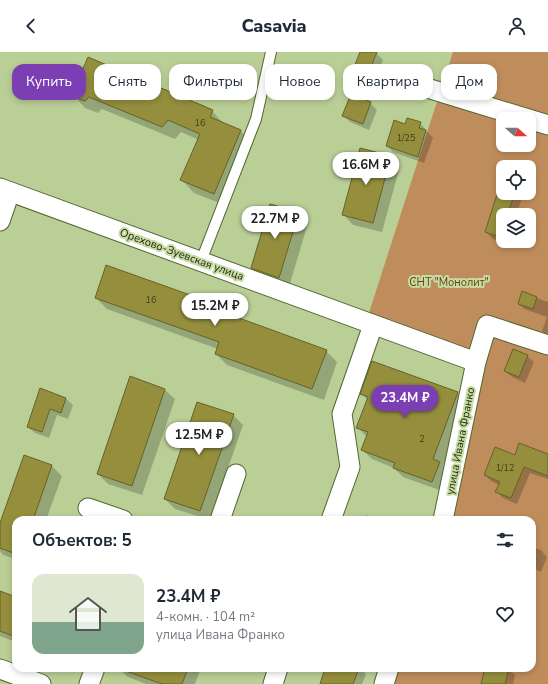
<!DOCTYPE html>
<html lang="ru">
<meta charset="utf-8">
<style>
body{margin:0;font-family:"Nunito Sans",sans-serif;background:#f2f2f3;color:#1f2937;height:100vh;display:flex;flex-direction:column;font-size:15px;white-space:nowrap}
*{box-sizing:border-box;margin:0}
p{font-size:13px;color:#747a83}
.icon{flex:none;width:22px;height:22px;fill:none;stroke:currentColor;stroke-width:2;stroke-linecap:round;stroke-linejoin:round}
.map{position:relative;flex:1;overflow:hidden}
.side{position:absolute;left:12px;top:464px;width:524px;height:156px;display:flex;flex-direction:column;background:#fff;border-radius:12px;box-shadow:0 2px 6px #0003}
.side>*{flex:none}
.banner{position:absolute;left:12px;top:12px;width:524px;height:36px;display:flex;gap:8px}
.needle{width:26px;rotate:110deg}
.fabs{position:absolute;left:496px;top:60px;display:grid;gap:8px}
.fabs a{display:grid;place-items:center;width:40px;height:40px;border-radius:8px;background:#fff;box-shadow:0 2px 6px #0003;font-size:20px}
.price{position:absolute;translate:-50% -34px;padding:0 9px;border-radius:14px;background:#fff;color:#222;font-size:13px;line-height:26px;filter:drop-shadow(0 1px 2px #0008)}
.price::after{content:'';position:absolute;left:50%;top:24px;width:12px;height:9px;margin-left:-6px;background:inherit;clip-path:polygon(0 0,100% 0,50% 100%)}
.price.current{background:#7b3eb3;color:#fff}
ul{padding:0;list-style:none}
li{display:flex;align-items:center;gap:12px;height:100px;padding:0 20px}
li+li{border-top:1px solid #e0e1e3}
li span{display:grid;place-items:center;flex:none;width:112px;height:80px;border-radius:12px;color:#555}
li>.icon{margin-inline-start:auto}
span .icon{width:48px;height:48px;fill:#fffc;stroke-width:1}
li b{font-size:17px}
h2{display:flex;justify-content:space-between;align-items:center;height:48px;padding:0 20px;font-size:17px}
.pill{padding:0 14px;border-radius:12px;background:#fff;box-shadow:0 2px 6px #0003;font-size:14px;line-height:36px}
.pill.current{background:#7b3eb3;color:#fff}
header{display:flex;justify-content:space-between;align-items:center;height:52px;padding:0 20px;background:#fff;font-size:18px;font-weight:800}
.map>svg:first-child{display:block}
.green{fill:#bf8d5c;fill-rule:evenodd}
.shadow{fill:#0003}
.building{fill:#958f3d;stroke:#666226}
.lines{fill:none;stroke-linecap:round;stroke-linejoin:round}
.service-casing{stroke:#536530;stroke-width:12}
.minor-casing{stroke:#536530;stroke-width:21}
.service{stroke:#fff;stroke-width:10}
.minor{stroke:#fff;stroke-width:19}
.labels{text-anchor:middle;stroke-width:4;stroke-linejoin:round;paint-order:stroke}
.number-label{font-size:9px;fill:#3a3e19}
.street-label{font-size:11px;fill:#1c230d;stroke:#c7dca2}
.park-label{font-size:11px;fill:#663e11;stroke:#c7dca2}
</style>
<header><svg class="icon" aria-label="back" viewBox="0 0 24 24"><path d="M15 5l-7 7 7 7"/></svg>Casavia<svg class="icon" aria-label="person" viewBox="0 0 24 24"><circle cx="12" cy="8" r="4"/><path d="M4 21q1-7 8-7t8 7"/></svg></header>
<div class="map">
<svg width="548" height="632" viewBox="0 0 548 632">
<rect width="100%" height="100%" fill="#bacf96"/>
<!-- green -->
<path class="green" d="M453 0H548V632H379L385 616H532V468H443L476 310 366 270ZM503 67H529V93H503ZM503 115H529V141H503ZM503 163H529V189H503Z"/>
<!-- shadow -->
<path class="shadow" d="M361 0H373L376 1 383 8 370 40 357 35 350 28Z
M89 6 212 59 225 73 241 79 253 92 227 154 194 141 182 128 199 88 181 80 175 87 102 57 98 61 85 56 73 43Z
M370 51 377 58 369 78 350 70 344 64Z
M420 71 433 86 424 111 393 100 387 94 406 73Z
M390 105 400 114 382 180 353 173 344 163Z
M503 121V141H524L516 163H503V189H517L515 194 493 187 486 180 498 144 496 142Z
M298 161 308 171 289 235 262 226 252 216Z
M523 241 548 250V284L542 279 547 265 524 257 519 252Z
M96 246 207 250 215 259 326 299 337 310 324 348 227 313 216 302 218 297 107 257Z
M527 304 534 310 525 331 512 325 505 319Z
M41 338 66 347 73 353 68 367 57 363 49 386 35 381 28 375Z
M165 338 175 347 142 443 108 432 98 422Z
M457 341 467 351 443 414 449 420 442 439 403 425 394 416 372 407 362 398 367 385 357 375 368 348 362 342Z
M233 363 243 373 210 468 175 457 165 447Z
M548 403V427L530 421 517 452 503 446 497 440 499 433 491 429 485 423 516 405Z
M25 404 52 414 62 424 46 468H16V507L3 503 0 499V474Z
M366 463 380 468H364Z
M532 495 541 498 547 505 541 520 532 516Z
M0 540 16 546V590L0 584Z
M118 616H201L195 632H146L128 625Z
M327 616H360L366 622 362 632H321Z
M486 616 508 617 515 623 513 632H482Z"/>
<!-- building -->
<path class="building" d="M360 0H377L363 34 349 28Z
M88 5 213 58 210 65 241 78 214 142 180 128 200 82 168 68 162 75 89 45 85 49 71 44Z
M351 42 371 50 363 72 342 64Z
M407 66 421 70 419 76 426 78 418 105 386 94 394 68 405 72Z
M360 96 391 104 373 171 342 163Z
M500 133 503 134V141H515L507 163H503V186L485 180Z
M270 152 299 160 279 226 251 216Z
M106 213 207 249 206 254 327 298 312 337 215 302 219 290 95 246Z
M522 239 537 245 533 257 518 252Z
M513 297 528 303 519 325 504 319Z
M372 309 458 340 433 407 440 410 432 430 393 416 395 411 361 398 368 380 356 376 368 345 360 342Z
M130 324 165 337 132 434 97 422Z
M40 336 66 346 61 361 50 357 42 380 27 375Z
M197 350 234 362 200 459 164 447Z
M519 391 548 402V424L524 415 511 446 495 440 500 430 484 423 495 395 515 403Z
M24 403 52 413 33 468H16V502L0 496V471Z
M0 539 16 545V585L0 579Z
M123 616H188L182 632H162L123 618Z
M325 616H359L353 632H320Z
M485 616H509L505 632H481Z"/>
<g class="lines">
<!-- service casing -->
<g class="service-casing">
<path id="service" d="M201 209 256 67 271 0"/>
</g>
<!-- minor casing -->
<g class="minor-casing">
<path id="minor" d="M427 36 548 73
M0 136 476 310
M0 169 10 140
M88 456 123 468
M220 468 236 422
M331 468 350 415 342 362 373 273
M443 468 476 310 487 273 548 293
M0 617 41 632
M89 632 95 616
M273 632 278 616
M384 632 389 616"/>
</g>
<!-- service -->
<use href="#service" class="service"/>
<!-- minor -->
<use href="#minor" class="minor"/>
</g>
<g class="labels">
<!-- number labels -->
<g class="number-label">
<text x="200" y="74">16</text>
<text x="406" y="89">1/25</text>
<text x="151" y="251">16</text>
<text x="422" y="390">2</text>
<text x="505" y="419">1/12</text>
</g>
<!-- street labels -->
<g class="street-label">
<text transform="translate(182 202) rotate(20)" y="4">Орехово-Зуевская улица</text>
<text transform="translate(460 389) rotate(-79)" y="4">улица Ивана Франко</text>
</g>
<!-- park labels -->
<g class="park-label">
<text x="449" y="234">СНТ "Монолит"</text>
</g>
</g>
</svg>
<div class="fabs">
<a><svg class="needle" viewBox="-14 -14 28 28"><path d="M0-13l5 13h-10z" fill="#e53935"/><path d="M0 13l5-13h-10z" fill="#747a83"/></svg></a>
<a><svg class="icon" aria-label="locate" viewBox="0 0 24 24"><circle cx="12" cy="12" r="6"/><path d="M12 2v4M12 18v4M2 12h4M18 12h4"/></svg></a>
<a><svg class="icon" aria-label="layers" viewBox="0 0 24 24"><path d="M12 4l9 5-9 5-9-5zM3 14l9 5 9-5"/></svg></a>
</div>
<b class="price" style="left:366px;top:134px">16.6M ₽</b>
<b class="price" style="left:275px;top:188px">22.7M ₽</b>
<b class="price" style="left:215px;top:275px">15.2M ₽</b>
<b class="price current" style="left:405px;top:367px">23.4M ₽</b>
<b class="price" style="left:199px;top:404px">12.5M ₽</b>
<div class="banner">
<a class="pill current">Купить</a>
<a class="pill">Снять</a>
<a class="pill">Фильтры</a>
<a class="pill">Новое</a>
<a class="pill">Квартира</a>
<a class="pill">Дом</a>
</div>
<section class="side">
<h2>Объектов: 5<svg class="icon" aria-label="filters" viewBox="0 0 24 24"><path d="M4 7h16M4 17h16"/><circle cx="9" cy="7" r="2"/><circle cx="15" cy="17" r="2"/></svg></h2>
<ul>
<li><span style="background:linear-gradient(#dfe7d0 60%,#7fa58c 0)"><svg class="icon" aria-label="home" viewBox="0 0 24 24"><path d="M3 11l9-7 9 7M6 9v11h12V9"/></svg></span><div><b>23.4M ₽</b><p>4-комн. · 104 m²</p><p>улица Ивана Франко</p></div><svg class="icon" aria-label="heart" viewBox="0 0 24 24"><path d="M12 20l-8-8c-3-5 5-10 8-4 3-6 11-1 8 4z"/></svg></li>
</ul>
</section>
</div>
